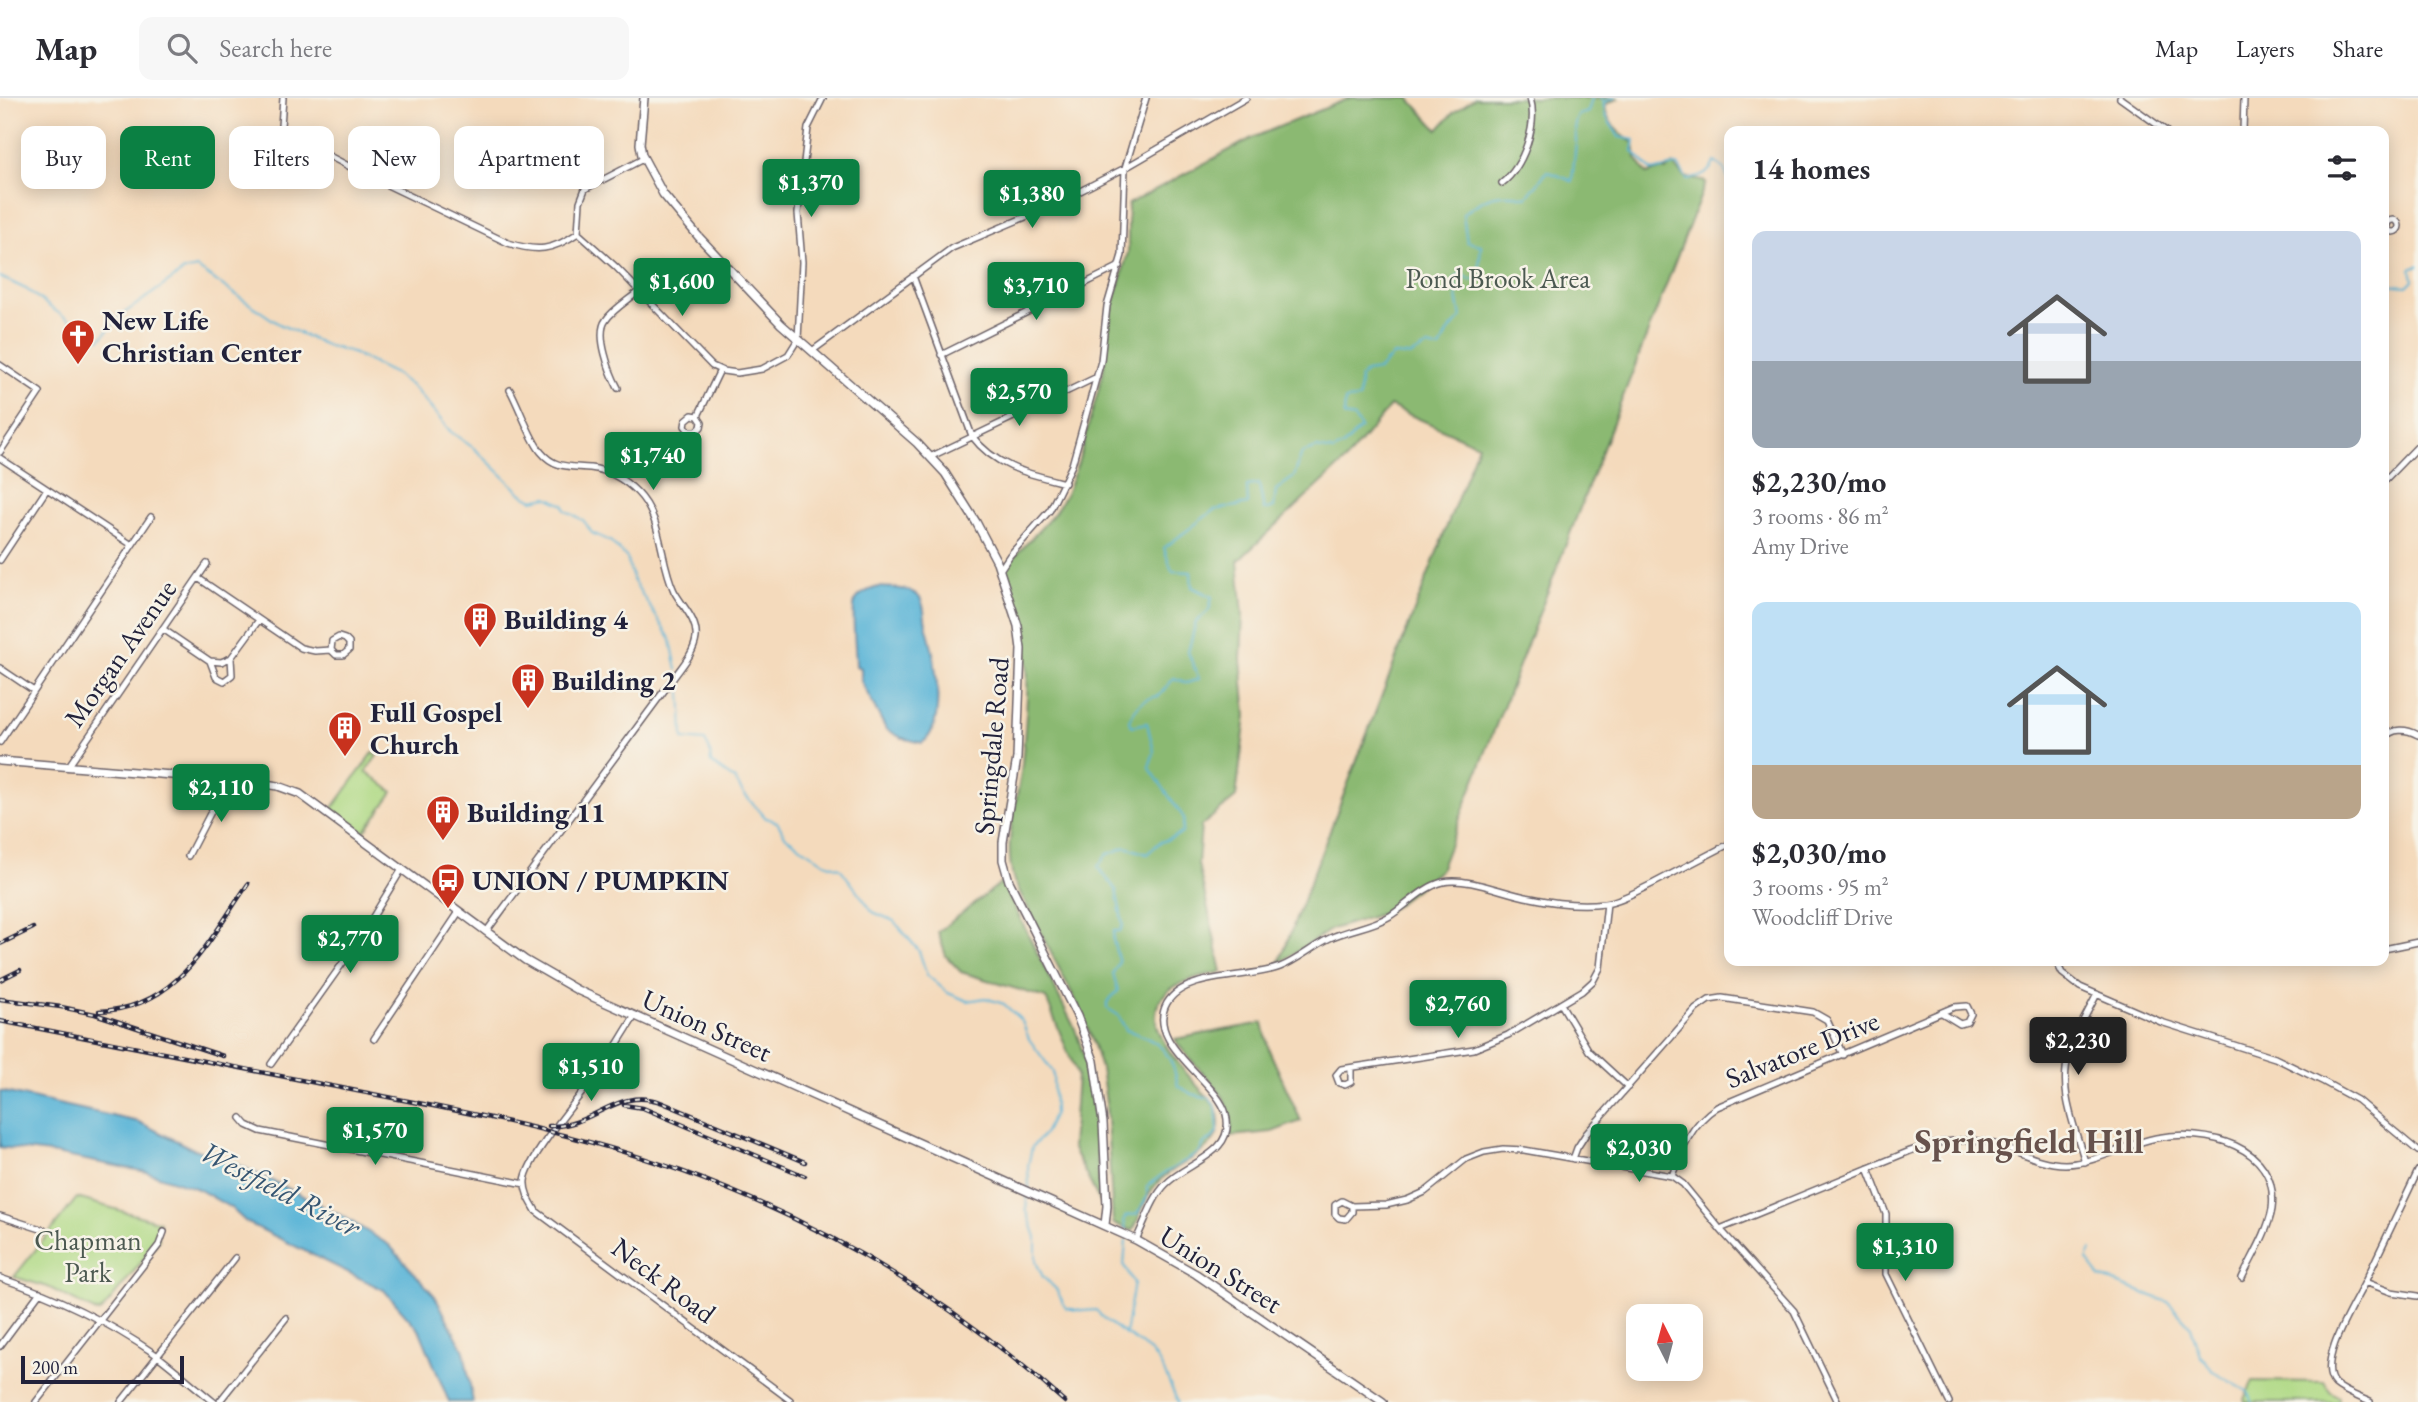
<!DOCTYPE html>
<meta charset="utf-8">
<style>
body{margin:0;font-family:"EB Garamond",serif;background:#f7f7f7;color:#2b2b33;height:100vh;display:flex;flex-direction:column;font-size:26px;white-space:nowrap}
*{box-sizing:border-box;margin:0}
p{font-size:23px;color:#7c7c81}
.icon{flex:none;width:38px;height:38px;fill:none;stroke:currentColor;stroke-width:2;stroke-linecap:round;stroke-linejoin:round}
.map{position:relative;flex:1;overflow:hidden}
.details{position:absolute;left:1724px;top:28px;width:665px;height:840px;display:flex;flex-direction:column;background:#fff;border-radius:14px;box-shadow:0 4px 18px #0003}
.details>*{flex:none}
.guide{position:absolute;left:21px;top:28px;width:665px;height:63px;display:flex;gap:14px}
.needle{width:46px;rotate:354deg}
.controls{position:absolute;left:1626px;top:1206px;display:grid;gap:14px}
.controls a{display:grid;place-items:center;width:77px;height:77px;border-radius:14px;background:#fff;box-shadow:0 4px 18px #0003;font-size:35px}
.scale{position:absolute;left:21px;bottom:18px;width:163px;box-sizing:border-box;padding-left:7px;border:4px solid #22223b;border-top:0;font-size:19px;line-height:24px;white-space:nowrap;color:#22223b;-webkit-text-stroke:5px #f7f3e8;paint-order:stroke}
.price{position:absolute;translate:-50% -60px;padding:0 16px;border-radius:7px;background:#0b8043;color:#fff;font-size:23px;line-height:46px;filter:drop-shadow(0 2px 4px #0008)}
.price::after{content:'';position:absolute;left:50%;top:42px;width:21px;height:16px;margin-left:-10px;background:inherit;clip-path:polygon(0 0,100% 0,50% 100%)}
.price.active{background:#222;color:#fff}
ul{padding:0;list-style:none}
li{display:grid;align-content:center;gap:14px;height:371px;padding:0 28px}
li span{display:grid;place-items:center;height:217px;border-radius:14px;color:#555}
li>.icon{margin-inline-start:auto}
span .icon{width:126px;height:126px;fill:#fffc;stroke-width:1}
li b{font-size:30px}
h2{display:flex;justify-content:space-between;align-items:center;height:84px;padding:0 28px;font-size:30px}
.chip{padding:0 24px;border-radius:14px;background:#fff;box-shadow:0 4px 18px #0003;font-size:24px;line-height:63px}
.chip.active{background:#0b8043;color:#fff}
header{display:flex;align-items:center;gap:42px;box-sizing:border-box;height:98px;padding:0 35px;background:#fff;border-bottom:2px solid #e1e1e2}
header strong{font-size:33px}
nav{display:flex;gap:38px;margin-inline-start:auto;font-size:24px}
.search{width:490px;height:63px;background:#f7f7f7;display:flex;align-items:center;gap:18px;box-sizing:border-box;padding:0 24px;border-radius:14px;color:#7c7c81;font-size:26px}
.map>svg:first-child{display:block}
.green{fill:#afd984;stroke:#687e60;stroke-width:2}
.forest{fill:#8bb972;stroke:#566e56;stroke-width:2}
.water{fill:#59b4d7;stroke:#3e6b89;stroke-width:2}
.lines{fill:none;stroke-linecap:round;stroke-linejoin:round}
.stream{stroke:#59b4d7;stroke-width:2}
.street-casing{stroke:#6c6268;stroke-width:8}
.secondary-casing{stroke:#6c6268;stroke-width:10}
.street{stroke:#fff;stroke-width:5}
.secondary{stroke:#fff;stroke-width:7}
.rail-casing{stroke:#22223b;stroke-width:4.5}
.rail{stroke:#f7f3e8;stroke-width:2;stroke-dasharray:5;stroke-linecap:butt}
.labels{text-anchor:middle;stroke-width:5;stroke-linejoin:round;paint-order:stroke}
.park-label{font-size:28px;fill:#4c5951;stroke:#f7f3e8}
.poi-label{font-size:28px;font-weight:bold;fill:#22223b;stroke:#f7f3e8;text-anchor:start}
.street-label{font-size:28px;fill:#22223b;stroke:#f7f3e8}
.water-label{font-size:30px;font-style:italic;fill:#355572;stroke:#f7f3e8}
.district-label{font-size:35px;font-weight:bold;fill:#67524c;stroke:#f7f3e8}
</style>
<header>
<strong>Map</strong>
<div class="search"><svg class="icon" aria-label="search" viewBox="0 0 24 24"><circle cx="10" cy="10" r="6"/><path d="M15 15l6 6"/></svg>Search here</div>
<nav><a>Map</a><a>Layers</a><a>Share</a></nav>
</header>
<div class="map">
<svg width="2418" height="1304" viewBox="0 0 2418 1304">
<rect width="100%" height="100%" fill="#f7f3e8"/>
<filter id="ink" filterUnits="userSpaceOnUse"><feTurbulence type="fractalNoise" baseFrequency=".0143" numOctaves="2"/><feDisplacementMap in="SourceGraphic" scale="14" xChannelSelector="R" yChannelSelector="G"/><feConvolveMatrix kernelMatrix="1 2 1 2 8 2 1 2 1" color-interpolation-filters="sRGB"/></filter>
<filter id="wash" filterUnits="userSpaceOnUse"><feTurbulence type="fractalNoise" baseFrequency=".00686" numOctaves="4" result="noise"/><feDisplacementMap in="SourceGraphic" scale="28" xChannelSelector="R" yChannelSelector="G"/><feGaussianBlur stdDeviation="1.57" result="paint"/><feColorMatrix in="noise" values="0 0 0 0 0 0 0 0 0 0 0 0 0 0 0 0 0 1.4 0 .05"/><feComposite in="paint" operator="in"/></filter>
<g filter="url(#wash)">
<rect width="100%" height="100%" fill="#f4dabc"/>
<!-- green -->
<path class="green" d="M373 655 377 658 366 673 393 694 364 734 332 711Z
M77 1100 160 1124 157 1131 159 1142 102 1213 98 1215 48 1189 14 1179Z
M2253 1283 2324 1284 2330 1293 2339 1299V1304H2245L2244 1301Z"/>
<!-- forest -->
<path class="forest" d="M1350 0H1409L1438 32 1454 14 1475 0H1619L1604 7C1609 26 1617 35 1634 45L1636 60 1647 76 1662 71 1666 72 1673 67 1685 79 1706 84 1440 772 1387 814 1332 831 1279 865 1478 347 1390 308 1345 363 1238 463 1243 516 1241 561 1246 618 1236 699 1201 728 1198 766 1222 874C1105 893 1169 956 1216 1009 1232 1053 1182 1059 1158 1084 1146 1097 1140 1118 1133 1133L1113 1125 1106 1004 1101 971 1093 944 1079 909 1014 783C1002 743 1018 706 1022 666 1025 631 1030 582 1026 547 1022 521 1013 495 1004 470L1053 417 1066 396 1078 365 1103 275 1110 220 1128 154V106L1254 39Z
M1002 784 1075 931C1096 987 1096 1045 1100 1104L1072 1049 1077 977 1046 900 961 874 946 858 938 834Z
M1263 925 1269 952 1301 1023 1272 1034 1230 1038C1240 996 1193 973 1175 941Z"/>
<!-- water -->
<path class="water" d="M879 489C892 490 912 489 920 500 925 508 924 518 926 526 934 553 949 627 922 645L902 640 886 631 861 583V570L856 568C856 554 851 514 855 504 859 495 871 491 879 489Z
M0 993 139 1024 191 1050 237 1066 291 1092 344 1119 389 1147 435 1198 464 1253 473 1304H449L420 1233 384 1192 246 1124 231 1110 198 1091 147 1074 50 1055 0 1049Z"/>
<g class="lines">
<!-- stream -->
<path class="stream" d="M1601 0 1604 4 1614 0
M1604 4C1602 17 1613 28 1619 39L1635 42 1633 53 1652 73 1678 67 1687 81C1702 80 1707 77 1715 64L1724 71 1729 82
M0 179 26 191 54 212 100 241 123 216 184 173 197 170 279 226 330 249 348 253 395 276 413 289 451 334 475 351 522 396 533 402 547 399 564 407 565 412 584 423 592 435 610 443 627 460 633 482 671 542 677 572
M2384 186 2407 188 2413 182 2411 171 2418 168
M678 577C683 594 682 623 683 641L705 643 710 653 711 665 735 682 743 695 766 720 777 724 786 739 825 765 840 770 873 814 894 823 919 853 927 877 948 895 968 903 985 900 1004 906 1022 923 1029 941 1053 974 1054 1016 1044 1036 1032 1049 1028 1068 1029 1091
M1028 1096 1026 1111 1036 1139V1164L1043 1179 1056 1191 1066 1210 1083 1213 1096 1212C1113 1234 1139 1239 1156 1260 1165 1272 1171 1290 1178 1304
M1126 1133 1124 1122 1126 1118 1137 1116 1147 1099V1088L1163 1076 1200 1054 1204 1045 1212 1041 1218 1032 1216 1009 1209 1000 1192 996 1178 988C1172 953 1159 942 1126 932L1118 917 1107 910V904L1118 893 1113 875 1119 864 1113 842 1114 833H1120L1123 827 1116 792 1098 769 1106 757 1126 749 1147 756 1159 745 1182 735 1184 720 1149 669 1154 654 1147 625 1132 628 1129 622C1136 608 1142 600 1159 598L1174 580 1187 585 1199 581 1188 554 1196 524 1209 512 1212 499 1192 489 1191 474 1172 473 1164 450 1214 412 1248 406 1247 388 1259 386 1264 412 1274 409 1276 392 1294 379 1302 355 1317 350 1334 353 1343 348 1361 330 1354 320 1344 318 1345 302 1359 301 1360 280 1366 274 1378 272 1393 257 1410 258 1428 248 1440 251 1447 235 1461 220 1454 182 1460 176 1471 182 1478 180 1481 147 1467 144 1463 116C1486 98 1497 93 1527 99L1547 73 1572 83 1576 44 1575 25 1578 17 1588 14 1592 0
M2091 1152 2087 1162 2100 1179 2168 1204 2191 1229 2200 1258 2206 1263 2213 1274 2247 1293 2252 1304
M1125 1237 1134 1185 1124 1168 1126 1142"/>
</g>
</g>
<g filter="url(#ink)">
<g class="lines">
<!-- street casing -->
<g class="street-casing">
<path id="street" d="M283 0 281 28 285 35 356 72 508 145C537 154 552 153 578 135L580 104 585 91 643 61
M2120 0 2166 33
M2243 33 2244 0
M1502 85C1524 68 1538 26 1530 0
M2387 128a6 6 0 1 1 12 0a6 6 0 1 1-12 0Z
M578 135 616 169 712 268 723 273 737 275 762 271 788 257 798 241 802 164 798 115 808 30 823 0
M913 178 972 338C995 369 1029 376 1065 385
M812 253 952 150 1049 109 1125 70 1246 0
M941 257 1120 168
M0 267 40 294 0 354
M618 290C610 275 595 236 606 222 613 211 629 202 639 193
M698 318 702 324 701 329 697 333H689L685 328 686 322 692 317 698 318 720 272
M930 359 1097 279
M0 360 132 447
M2384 383 2418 348
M0 462 47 391
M1000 472 1010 457 1050 412 1072 367 1101 263 1107 208 1122 157 1125 70 1146 0
M198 480 301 550 315 553 331 552 332 543 339 539 345 541 349 545V552L343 557H336L331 552
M163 531 210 563 216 579 224 583 232 577 231 560 259 522
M210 563 221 564 231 560
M0 570 34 593
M2384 641C2392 629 2407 631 2418 637
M0 644 151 419
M68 669 207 466
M188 758 228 681
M486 834 672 582C681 569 694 556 696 540 698 522 682 508 674 493 659 461 663 420 637 394 624 381 607 372 590 370 570 368 555 371 541 354 530 341 519 308 510 292
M2384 851 2418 844
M2056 863 2062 875 2080 889 2161 924 2275 960 2324 984 2357 1002 2418 1053
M1561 906 1589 953 1628 989
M635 918C625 933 616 949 606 964 589 988 527 1058 525 1083 524 1094 531 1104 536 1113L790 1302
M374 941 459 814
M271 966 357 845 402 771
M1351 970V984L1345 987 1339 985 1336 977 1341 971 1474 951 1508 937 1582 893 1593 883 1600 870 1607 805
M241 1020 247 1027 260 1033 525 1086
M1573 1061 1577 1050 1586 1036 1696 911 1709 902 1722 900 1813 914 1827 922 1843 957
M2085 1064C2075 1029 2058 993 2069 956 2075 935 2087 916 2097 896
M1868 1070 1886 1116V1176L1949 1304
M2418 1073 2365 1184 2391 1194 2418 1198
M1672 1078C1682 1050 1691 1026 1717 1009L1954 909 1967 908 1971 916 1967 924 1960 926 1942 915
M1352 1108V1114L1346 1121 1339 1120 1335 1116V1107L1342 1103 1352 1108 1386 1107 1407 1102 1425 1094 1466 1061 1484 1054 1503 1051 1524 1052 1672 1078 1683 1086 1720 1131 1794 1213 1838 1304
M0 1118 44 1132
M1720 1131 1910 1053C1939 1043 1968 1038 1998 1047 2021 1054 2040 1066 2065 1066 2098 1065 2125 1046 2156 1040 2205 1030 2280 1047 2272 1111 2268 1134 2252 1159 2242 1180
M1136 1142C1145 1124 1152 1100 1166 1086 1187 1064 1236 1056 1226 1016 1218 983 1144 945 1167 905 1185 874 1249 881 1280 869 1298 862 1313 848 1330 840 1349 831 1372 829 1390 818 1407 807 1423 789 1443 784 1471 779 1504 796 1531 800 1554 805 1582 808 1605 805 1621 803 1639 792 1654 785 1679 772 1704 759 1729 746
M0 1180C55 1198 107 1223 155 1256 175 1271 194 1288 214 1304
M2365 1184C2355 1205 2315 1266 2335 1286 2344 1294 2359 1299 2370 1304
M0 1248 40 1194
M36 1304 159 1147 164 1134
M121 1304 235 1160
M219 1304 286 1220"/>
</g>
<!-- secondary casing -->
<g class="secondary-casing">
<path id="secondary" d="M644 0 640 46 642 57 663 96 698 138 781 226 917 345 945 375 976 424 997 464 1018 528 1021 551 1017 660 1003 744V762L1009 783 1077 918 1094 963 1103 1025 1107 1108 1105 1127
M0 663 245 683 278 688 300 696 525 862 577 892 613 908 1136 1142 1196 1176 1383 1304"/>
</g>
<!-- street -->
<use href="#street" class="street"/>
<!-- secondary -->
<use href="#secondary" class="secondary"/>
<!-- rail casing -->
<g class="rail-casing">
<path id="rail" d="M0 846 33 830
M0 882 20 872
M0 901 61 909 95 916 223 958
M99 913C178 911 208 843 248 786
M0 923C119 946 238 969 357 993 482 1017 607 1041 725 1090 851 1141 965 1214 1065 1304
M624 1007 643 1010 805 1078
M549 1028C594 1030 617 987 663 1005L805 1064"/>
</g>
<!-- rail -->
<use href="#rail" class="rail"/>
</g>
</g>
<!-- icons -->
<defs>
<g id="church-pin" transform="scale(1.75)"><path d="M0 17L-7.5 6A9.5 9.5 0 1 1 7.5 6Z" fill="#c8321e" stroke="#f7f3e8"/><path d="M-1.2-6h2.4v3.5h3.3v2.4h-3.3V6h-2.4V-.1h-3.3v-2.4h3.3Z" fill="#fff"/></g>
<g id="building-pin" transform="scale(1.75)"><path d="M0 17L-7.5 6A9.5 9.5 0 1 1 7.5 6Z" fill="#c8321e" stroke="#f7f3e8"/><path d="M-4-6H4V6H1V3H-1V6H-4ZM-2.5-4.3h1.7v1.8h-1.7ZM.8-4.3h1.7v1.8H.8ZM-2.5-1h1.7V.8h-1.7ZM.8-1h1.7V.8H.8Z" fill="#fff"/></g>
<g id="bus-pin" transform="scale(1.75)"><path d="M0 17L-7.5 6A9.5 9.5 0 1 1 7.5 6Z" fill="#c8321e" stroke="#f7f3e8"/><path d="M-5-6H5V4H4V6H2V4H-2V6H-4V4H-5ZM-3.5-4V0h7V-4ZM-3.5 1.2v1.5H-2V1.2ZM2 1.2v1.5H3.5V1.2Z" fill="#fff"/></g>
</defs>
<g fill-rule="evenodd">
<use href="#church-pin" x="78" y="238"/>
<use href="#building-pin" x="480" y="521"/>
<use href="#building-pin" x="528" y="582"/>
<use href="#building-pin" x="345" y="630"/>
<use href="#building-pin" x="443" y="714"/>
<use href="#bus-pin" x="448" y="782"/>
</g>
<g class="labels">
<!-- park labels -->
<g class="park-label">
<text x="1498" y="190">Pond Brook Area</text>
<text x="88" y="1152">Chapman<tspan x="88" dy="32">Park</tspan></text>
</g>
<!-- poi labels -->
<g class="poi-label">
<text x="102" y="232">New Life<tspan x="102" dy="32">Christian Center</tspan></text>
<text x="504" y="531">Building 4</text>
<text x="552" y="592">Building 2</text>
<text x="370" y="624">Full Gospel<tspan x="370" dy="32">Church</tspan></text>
<text x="467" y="724">Building 11</text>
<text x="472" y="792">UNION / PUMPKIN</text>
</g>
<!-- street labels -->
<g class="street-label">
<text transform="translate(120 555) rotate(-55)" y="10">Morgan Avenue</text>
<text transform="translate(991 648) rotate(-85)" y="10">Springdale Road</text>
<text transform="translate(707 927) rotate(24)" y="10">Union Street</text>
<text transform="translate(1802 951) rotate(-22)" y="10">Salvatore Drive</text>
<text transform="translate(1221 1171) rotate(32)" y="10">Union Street</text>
<text transform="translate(664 1182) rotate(37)" y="10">Neck Road</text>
</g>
<!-- water labels -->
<g class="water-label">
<text transform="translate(280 1091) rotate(27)" y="10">Westfield River</text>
</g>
<!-- district labels -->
<g class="district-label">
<text x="2029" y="1055">Springfield Hill</text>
</g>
</g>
</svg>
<div class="controls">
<a><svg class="needle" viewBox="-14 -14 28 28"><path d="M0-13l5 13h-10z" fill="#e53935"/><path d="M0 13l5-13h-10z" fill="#7c7c81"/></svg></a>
</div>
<div class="scale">200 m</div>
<b class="price" style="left:811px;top:121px">$1,370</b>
<b class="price" style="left:1032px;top:132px">$1,380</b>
<b class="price" style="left:682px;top:220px">$1,600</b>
<b class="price" style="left:1036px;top:224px">$3,710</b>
<b class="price" style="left:1019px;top:330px">$2,570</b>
<b class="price" style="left:653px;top:394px">$1,740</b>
<b class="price" style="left:221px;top:726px">$2,110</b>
<b class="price" style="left:350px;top:877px">$2,770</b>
<b class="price" style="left:1458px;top:942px">$2,760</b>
<b class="price active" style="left:2078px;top:979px">$2,230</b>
<b class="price" style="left:591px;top:1005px">$1,510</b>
<b class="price" style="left:375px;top:1069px">$1,570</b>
<b class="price" style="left:1639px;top:1086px">$2,030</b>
<b class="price" style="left:1905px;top:1185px">$1,310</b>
<div class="guide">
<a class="chip">Buy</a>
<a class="chip active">Rent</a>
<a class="chip">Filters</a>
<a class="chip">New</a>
<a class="chip">Apartment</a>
</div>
<section class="details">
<h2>14 homes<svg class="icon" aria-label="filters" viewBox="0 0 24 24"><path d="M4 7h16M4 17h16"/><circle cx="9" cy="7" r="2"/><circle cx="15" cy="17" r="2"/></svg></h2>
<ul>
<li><span style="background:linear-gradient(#c9d6e8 60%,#9aa5b1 0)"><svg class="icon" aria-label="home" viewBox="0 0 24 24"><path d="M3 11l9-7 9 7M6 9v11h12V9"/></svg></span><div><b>$2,230/mo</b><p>3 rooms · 86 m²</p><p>Amy Drive</p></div></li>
<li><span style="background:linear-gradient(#bfe0f5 75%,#b9a48a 0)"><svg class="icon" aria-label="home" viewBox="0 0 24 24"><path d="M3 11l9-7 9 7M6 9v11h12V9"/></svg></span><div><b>$2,030/mo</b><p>3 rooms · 95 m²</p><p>Woodcliff Drive</p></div></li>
</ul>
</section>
</div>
